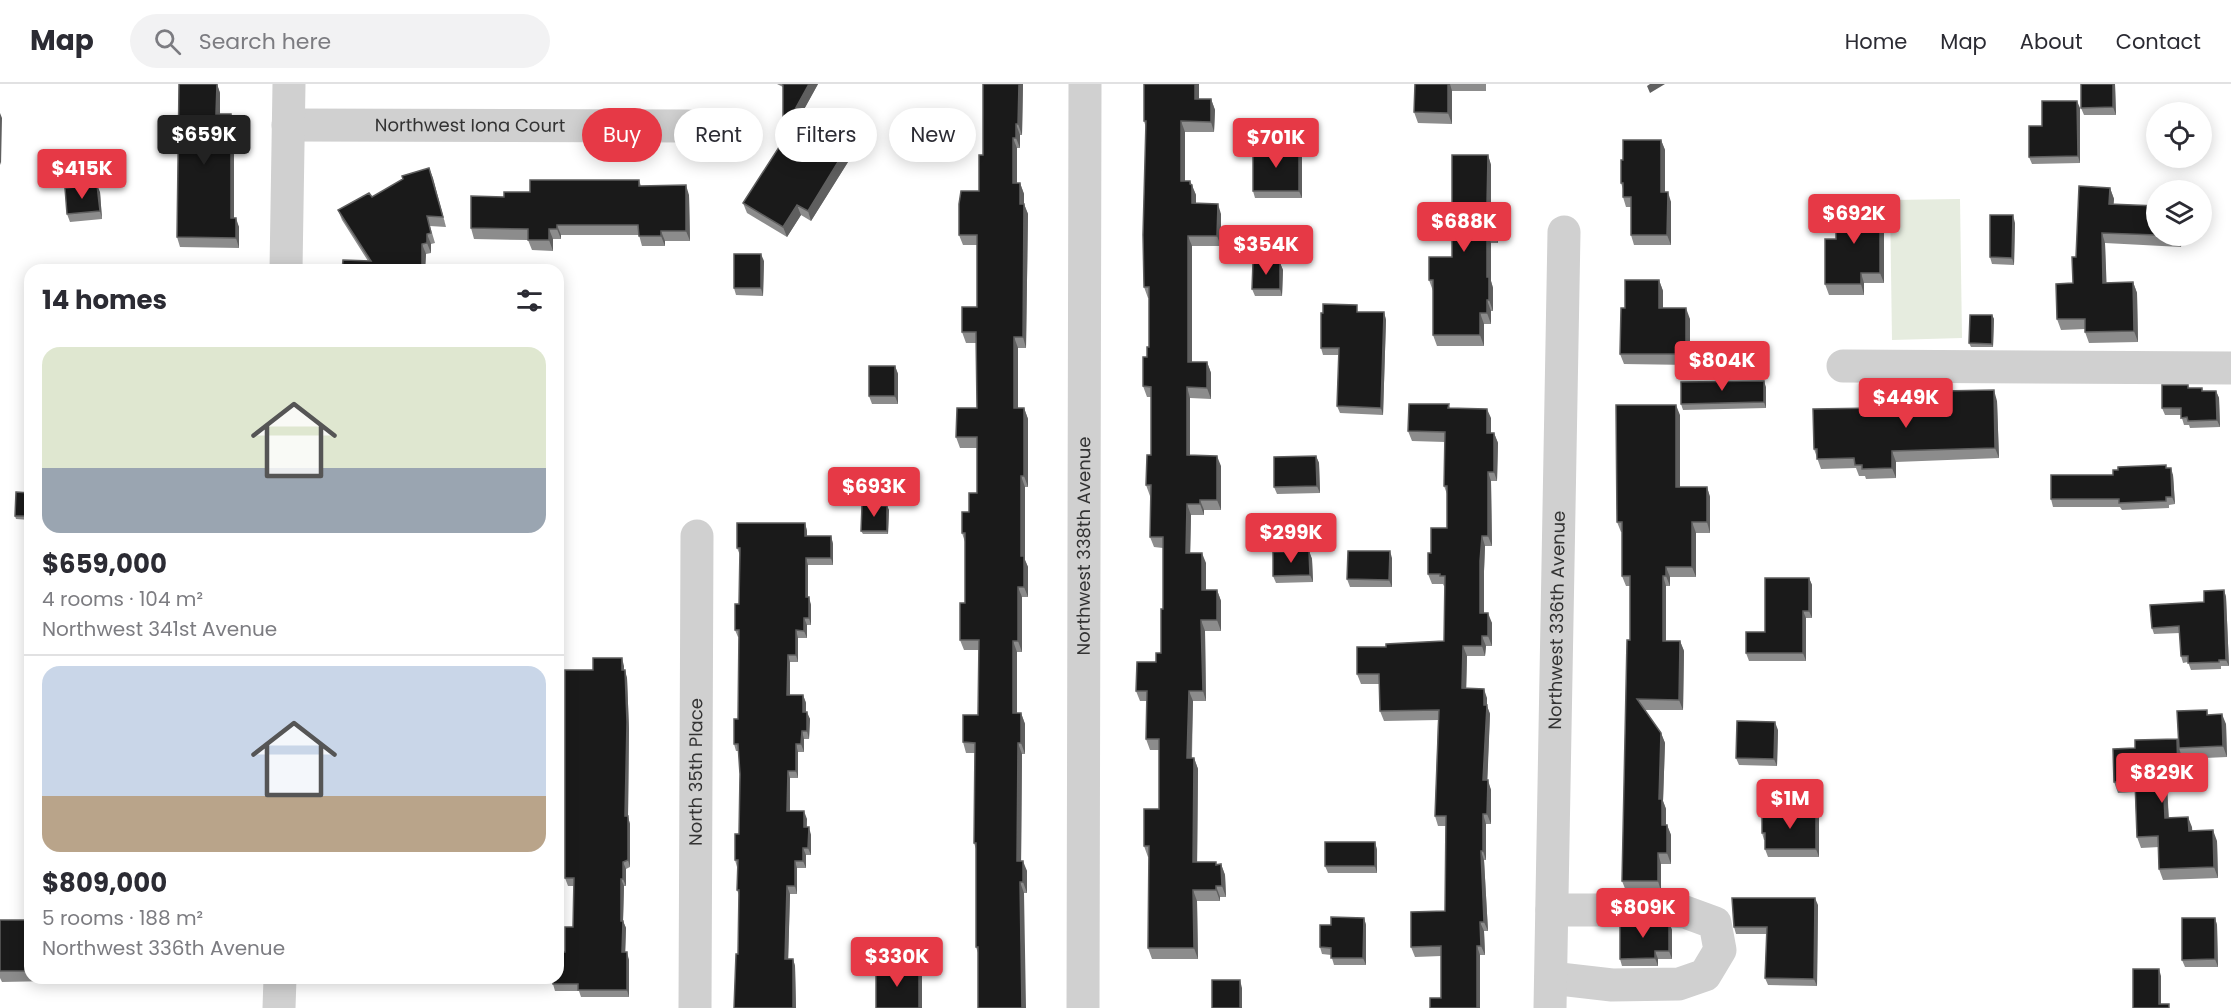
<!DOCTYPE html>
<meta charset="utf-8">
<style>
body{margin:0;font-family:Poppins,sans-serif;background:#f2f2f3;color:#2b2b33;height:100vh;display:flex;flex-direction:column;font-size:22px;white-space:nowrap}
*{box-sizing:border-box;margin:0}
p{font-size:20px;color:#7c7c81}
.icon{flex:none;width:33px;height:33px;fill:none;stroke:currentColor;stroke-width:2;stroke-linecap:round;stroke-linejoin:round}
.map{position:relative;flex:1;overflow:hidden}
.drawer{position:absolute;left:24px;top:180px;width:540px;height:720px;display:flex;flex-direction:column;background:#fff;border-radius:18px;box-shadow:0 3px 15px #0003}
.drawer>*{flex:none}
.hud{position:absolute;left:582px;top:24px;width:570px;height:54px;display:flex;gap:12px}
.tools{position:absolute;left:2146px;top:18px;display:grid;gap:12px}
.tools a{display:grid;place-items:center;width:66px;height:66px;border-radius:50%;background:#fff;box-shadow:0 3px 15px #0003;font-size:30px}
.price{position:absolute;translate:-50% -51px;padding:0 14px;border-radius:6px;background:#e63946;color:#fff;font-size:20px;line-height:39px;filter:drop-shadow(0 2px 3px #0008)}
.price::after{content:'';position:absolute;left:50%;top:36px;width:18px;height:14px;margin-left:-9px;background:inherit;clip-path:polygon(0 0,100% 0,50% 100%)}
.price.selected{background:#222;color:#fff}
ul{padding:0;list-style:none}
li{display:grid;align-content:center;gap:12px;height:318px;padding:0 18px}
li+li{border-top:2px solid #e1e1e2}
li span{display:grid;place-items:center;height:186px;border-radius:18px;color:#555}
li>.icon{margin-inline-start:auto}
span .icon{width:108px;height:108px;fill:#fffc;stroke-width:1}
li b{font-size:26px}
h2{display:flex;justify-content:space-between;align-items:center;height:72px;padding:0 18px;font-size:26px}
.tag{padding:0 21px;border-radius:27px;background:#fff;box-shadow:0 3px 15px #0003;font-size:21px;line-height:54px}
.tag.selected{background:#e63946;color:#fff}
header{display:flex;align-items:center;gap:36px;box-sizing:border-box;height:84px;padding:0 30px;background:#fff;border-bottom:2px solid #e1e1e2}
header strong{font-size:28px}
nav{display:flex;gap:33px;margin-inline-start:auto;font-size:21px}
.search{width:420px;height:54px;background:#f2f2f3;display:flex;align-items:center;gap:15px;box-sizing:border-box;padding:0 21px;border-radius:33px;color:#7c7c81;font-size:22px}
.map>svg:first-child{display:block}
.green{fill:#e6ecdf}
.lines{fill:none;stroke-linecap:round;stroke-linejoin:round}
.minor{stroke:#d0d0d0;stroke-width:33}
.wall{fill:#8c8c8c}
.shaded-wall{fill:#5f5f5f}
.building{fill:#1a1a1a;stroke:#5f5f5f;stroke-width:1.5}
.labels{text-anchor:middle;stroke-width:6;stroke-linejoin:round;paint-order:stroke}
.street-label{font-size:18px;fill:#333;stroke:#fff}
</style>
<header>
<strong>Map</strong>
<div class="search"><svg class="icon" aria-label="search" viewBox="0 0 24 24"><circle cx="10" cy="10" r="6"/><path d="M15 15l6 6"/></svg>Search here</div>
<nav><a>Home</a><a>Map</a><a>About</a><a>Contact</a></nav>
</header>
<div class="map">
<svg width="2231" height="924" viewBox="0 0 2231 924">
<rect width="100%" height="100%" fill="#fff"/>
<!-- green -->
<path class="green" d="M1960 115 1962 254 1892 256 1890 116Z"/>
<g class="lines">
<!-- minor -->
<g class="minor">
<path id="s1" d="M288 41 688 42"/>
<path d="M286 186 289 0"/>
<path d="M1843 282 2231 284"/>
<path d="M1551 894 1612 901 1679 900 1705 891 1720 866 1715 839 1685 828 1660 826H1552"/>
<path d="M279 924 280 894"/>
<path id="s2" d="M695 924 697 452"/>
<path id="s3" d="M1083 924 1085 0"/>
<path id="s4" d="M1550 924 1564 148"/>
</g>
</g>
<!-- wall -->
<path class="wall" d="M217 0 220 9V30H231L234 39V134L239 143V164L180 163 177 153Z
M777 0H818L802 29 856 31 860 41 859 70H853L811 137 801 131 787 153 747 129 743 119 785 54 783 3Z
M983 0H1023L1022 51H1020V64H1017V99H1020L1024 110V120L1028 130 1026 264H1018V324H1024L1028 335V403H1025V476L1028 483V513H1022V568H1017V629H1021L1025 640V670H1022L1021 777 1027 787V809H1024L978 869 976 863V765L974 759 975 669H966L963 658 978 631 979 566H964L960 556 965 519V458L962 449 977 409V364H960L956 353 977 324V259H966L962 248 977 223V161H963L959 151 979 107 983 71Z
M1199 0V15H1211L1215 26 1214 48H1185V97H1190L1191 101H1192L1196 111V119L1221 130V162H1192V278H1207L1211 289V315L1190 314V371L1221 382V426H1204V431H1191L1190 469 1206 479V506H1217L1221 517V547H1205L1206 617H1193L1192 674H1194L1198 685 1197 778 1221 780 1225 791 1226 813H1220V817H1197L1198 875H1152L1148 864 1149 773H1148L1144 762 1159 725V666H1150L1146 655 1147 617H1140L1136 607 1161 569 1163 525V464L1154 463 1150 453V412L1146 401 1151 371V313H1147L1143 302 1149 263V214H1148L1144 203 1146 44 1144 37Z
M1415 0H1486V7H1452V40L1418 39 1414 28Z
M2115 0 2116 31H2084L2081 24Z
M2080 24V79L2032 80 2029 73 2042 42Z
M1661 56 1665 66V108L1671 118V161H1634L1631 151V123H1626L1623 113V105L1621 99 1623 76Z
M1302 71V114H1255L1253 107Z
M1488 71 1491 81V120H1494L1498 131V159H1491V197L1493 204V227H1491V240H1484V262H1437L1433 251V207L1429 196 1452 173Z
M429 84 446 143 430 142 435 159 431 160V169L426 170 425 186H342L368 177 342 136 338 126 372 113Z
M639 96 641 102 689 111 690 157H665V162H642L639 151H561V155H553V167L532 166 528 156 474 155 471 144 504 113 530 108Z
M2110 104 2114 115 2113 120 2157 152H2182L2181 163 2105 159 2106 199 2133 198 2137 209 2138 258 2089 259 2085 248V245L2061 246 2057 235 2073 199 2076 173Z
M100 108 102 135 70 138 67 130Z
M1880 122 1884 133V199H1864V211H1829L1825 200 1836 155Z
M2015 139 2014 181 1992 180 1990 173Z
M764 177 763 212 736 211 734 204Z
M1280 179 1283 186 1282 212H1255L1252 205Z
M1659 196 1663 207V224L1690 235V281L1624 280 1620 270 1625 224Z
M1359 228H1384L1386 236 1383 331 1340 329 1337 322 1339 271H1323L1321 264Z
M1992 231 1994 235 1993 263H1971L1969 259Z
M895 282 898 290V320H872L869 312Z
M2188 301 2189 304H2202L2203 307H2216L2219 314 2220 343 2190 344 2189 341H2184L2181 331H2165L2162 324Z
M1766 303V324L1683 326 1681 320Z
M1997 317 1999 374 1896 378V394L1866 395 1865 392H1859L1856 384 1821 385 1814 365 1942 323Z
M1449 320 1450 324 1491 334V349H1494L1498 359 1497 397H1491L1492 462H1485L1484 487V529L1492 539V562H1486L1485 572H1467L1466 604 1487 614V622L1490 630 1487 696 1491 706V740H1486V776H1484L1488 847H1484L1485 871H1480V924L1441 914V872L1415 873 1411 863 1445 827 1446 742H1438L1435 732 1438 636 1384 637 1380 627V600H1361L1357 590 1386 563 1444 557 1445 502H1444L1443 500H1432L1428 490 1431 469 1447 444V410L1444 402 1445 358 1412 357 1408 347Z
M1680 331V403H1707L1710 413V449H1696V493H1670V502H1666V557H1680L1684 567 1683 626H1645L1661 649 1665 659 1663 717 1666 725V741H1667L1671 751V780H1661V807H1626L1622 797 1630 556V502H1626L1622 492V448H1621L1617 438Z
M1316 372 1319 379 1320 409 1277 410 1274 403Z
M2167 384 2173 391 2175 420 2169 421V424L2122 426 2120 423H2053L2051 415 2113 391Z
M30 409V436L16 435 15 432Z
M887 422 889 426 888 450H863L861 447Z
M805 439 807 447V452H831L833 460V481H808V513L811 521V541H807V554H798V578H790V611H803L806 619V628L810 635 809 655H804V668H798V694H790V727L807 735V743L811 751V771H806V784H797V810H790L788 875H793L795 882 796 924H734L738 870 739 811 737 806V783L735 776 739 750 740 690 739 667H736L734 660 738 635 739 553H738L735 546 739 520 740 471 737 464Z
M1309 467 1312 475 1313 498 1276 499 1273 492Z
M1392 474V503H1350L1347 495Z
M1809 494 1812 501V534H1806V577H1749L1746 569 1765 548Z
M2224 506 2226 513 2229 582H2221V585L2191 586 2188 578 2183 579 2181 572 2180 549 2154 550 2152 544 2204 518Z
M624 582V586L627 594 629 645 628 733 630 740V783L626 785V802H624L623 837 626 844 625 868 629 876V913H581L579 907H555L553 900 573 843 574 802H568L565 794 593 586Z
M2207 626 2208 631 2226 640 2227 673 2183 675 2181 670 2182 702 2167 703 2169 734 2188 733 2192 747 2217 757 2218 794 2163 796 2159 785V763L2141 764 2137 753 2135 708 2118 709 2114 698 2135 664 2177 655 2179 660Z
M1778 646 1777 682 1739 681 1736 674Z
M1819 734V773H1768L1765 765V756H1764L1762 749Z
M1375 758 1377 766V789H1328L1325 782Z
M1818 821 1817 902 1768 901 1765 894 1767 850H1736L1734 843Z
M1364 834 1366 841V881H1334L1331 871 1322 870 1320 863 1331 841Z
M2215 834 2217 841 2218 883H2185L2182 876Z
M0 836H30V894H51V897L2 898 0 894Z
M1669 838 1672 846V875H1658V882H1622L1620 875Z"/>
<!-- shaded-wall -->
<path class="shaded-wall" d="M217 0 220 9V39L216 30Z
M809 0H818L786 58 783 47Z
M1019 0H1023L1022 51 1018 40Z
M1195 0H1199V26L1195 15Z
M1448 0H1450L1452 7V40L1448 29Z
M1650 0H1665L1650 9 1647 2Z
M2113 0H2115L2116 31 2113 23Z
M1211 15 1215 26 1214 48 1211 38Z
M2077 17 2080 24V79L2078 72Z
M0 29 2 34 1 81 0 78Z
M231 30 234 39V143L231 134Z
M856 31 860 41 859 70 856 60Z
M1181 37 1185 48V107L1181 97Z
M1016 40 1020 51V64L1016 54Z
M1013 54 1017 64V110L1013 99Z
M1661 56 1665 66V118L1661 108Z
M849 60 853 70 811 137 808 127Z
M1299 64 1302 71V114L1299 107Z
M1488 71 1491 81V131L1487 120Z
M429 84 433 94 446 143 443 133Z
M1190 97 1196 111V130L1192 119Z
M1020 99 1024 110V120L1028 130 1026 264 1023 253Z
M97 101 100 108 102 135 100 127Z
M686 101 689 111 690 157 686 147Z
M2110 104 2114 115 2113 130 2109 120Z
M1668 108 1671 118V161L1667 151Z
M1218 120 1221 130V162L1217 152Z
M1494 120 1498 131V159L1494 148Z
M797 121 801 131 787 153 783 143Z
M1880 122 1884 133V199L1880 189Z
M2013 131 2015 139 2014 181 2012 174Z
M236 134 239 143V164L236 154Z
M557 141 561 151V155L557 145Z
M549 145 553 155V167L549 156Z
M661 147 665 157V162L661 152Z
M1487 148 1491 159V197L1493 204V227L1489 216 1487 193Z
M2102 149 2105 159 2107 210 2103 199Z
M427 150 431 160V169L427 159Z
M1188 152 1192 162V289L1188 278Z
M2177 152H2182L2181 163Z
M422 160 426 170 425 186H422Z
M761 170 764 177 763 212 761 204Z
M1280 179 1283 186 1282 212 1280 205Z
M1861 189 1864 199V211L1861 200Z
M1659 196 1663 207V235L1659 224Z
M2133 198 2137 209 2138 258 2134 247Z
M1487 216 1491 227V240L1487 229Z
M1686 224 1690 235V281L1686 270Z
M1384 228 1386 236 1383 331 1381 324Z
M1480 229 1484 240V262L1480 251Z
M1992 231 1994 235 1993 263 1992 260Z
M1014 253 1018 264V335L1014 324Z
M1207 278 1211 289V315L1207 304Z
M895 282 898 290V320L895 312Z
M1764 297 1766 303V324L1764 318Z
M1187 303 1190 314V382L1187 371Z
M1994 306 1997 317 1999 374 1995 364Z
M2216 307 2219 314 2220 343 2217 336Z
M1676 321 1680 331V413L1676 403Z
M1024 324 1028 335V403L1024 392Z
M1487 325 1491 334V359L1487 349Z
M1494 349 1498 359 1497 397 1494 388Z
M1892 367 1896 378V394L1892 384Z
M1217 372 1221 382V426L1217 416Z
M1316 372 1319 379 1320 409 1317 402Z
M2171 384 2173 391 2175 420 2172 413Z
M1488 388 1491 397 1492 462 1488 452Z
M1021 392 1025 403V476L1028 483V513L1024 503 1021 472Z
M1707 403 1710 413V449L1707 438Z
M1200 416 1204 426V431L1200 420Z
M1187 420 1191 431 1190 479 1186 469Z
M887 422 889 426 888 450 887 447Z
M1692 438 1696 449V493L1692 483Z
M805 439 807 447V460L805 452Z
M831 452 833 460V481L831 474Z
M1482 452 1485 462 1484 487V539L1480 529V477Z
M1309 467 1312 475 1313 498 1310 491Z
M1390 467 1392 474V503L1389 496Z
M1202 469 1206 479V517L1202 506Z
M806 474 808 481V521L806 513Z
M1666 483 1670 493V502L1666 492Z
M1663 492 1666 502V567L1663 557Z
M1809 494 1812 501V534L1809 527Z
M1018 503 1022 513V568L1018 557Z
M1217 506 1221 517V547L1217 536Z
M2224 506 2226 513 2229 582 2226 576Z
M809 513 811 521V541L809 534Z
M1803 527 1806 534V577L1803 569Z
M1488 529 1492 539V562L1488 552Z
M804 534 807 541V554L804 547Z
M1201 536 1205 547 1206 617 1203 607Z
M796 546 798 554V578L796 571Z
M1482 552 1486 562 1485 572 1482 562Z
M1013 557 1017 568V640L1013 629Z
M1680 557 1684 567 1683 626 1679 616Z
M1463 562 1467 572 1466 614 1462 604Z
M788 571 790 578V618L787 611Z
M622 574 624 582V594L622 586Z
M625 586 627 594 629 645 628 733 630 740V783L628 776 625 732Z
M1484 605 1487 614V622L1490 630 1487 706 1483 696Z
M1189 607 1193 617 1191 685 1187 674Z
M803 611 806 619V635L803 628Z
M807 628 810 635 809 655 807 647Z
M1021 629 1025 640V670L1021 659Z
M2222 630 2226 640 2227 673 2223 662Z
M1775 638 1778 646 1777 682 1774 675Z
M802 647 804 655V668L801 660Z
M1661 649 1665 659 1663 717 1666 725V751L1662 741 1659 715Z
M2177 655 2180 664H2179L2181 670 2182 702 2178 692Z
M1018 659 1022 670 1021 787 1017 777Z
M796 660 798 668V694L796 687Z
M1194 674 1198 685 1197 789 1193 778Z
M788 687 790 694V734L787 727Z
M2163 692 2167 703 2169 744 2165 734Z
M1488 696 1491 706V740L1487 730Z
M804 727 807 735 806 751 804 743Z
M1816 727 1819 734V773L1816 765Z
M1483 730 1486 740V776L1483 767Z
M2188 733 2192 743 2193 757 2189 747Z
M1667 741 1671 751V780L1667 769Z
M809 743 811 751V771L808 764Z
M2213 746 2217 757 2218 794 2214 783Z
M1375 758 1377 766V789L1375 782Z
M803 764 806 771V784L803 777Z
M1481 767 1484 776 1488 847 1484 838Z
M1658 769 1661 780V807L1658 797Z
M795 777 797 784V810L795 802Z
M1023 777 1027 787V809L1023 798Z
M623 778 626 785V802L623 795Z
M1221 780 1225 791 1226 813 1222 802Z
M621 795 624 802 623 837 626 844 625 876 622 868 621 837Z
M1020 798 1024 809 1026 924H1022Z
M787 802 790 810 788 882 785 875Z
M1216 802 1220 813V817L1216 806Z
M1193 806 1197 817 1198 875 1194 864Z
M1815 814 1818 821 1817 902 1814 895Z
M1364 834 1366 841V881L1363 874Z
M2215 834 2217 841 2218 883 2215 875Z
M1480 838 1484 847 1485 871 1481 862Z
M1669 838 1672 846V875L1669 867Z
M1477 862 1480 871V924H1477Z
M1655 867 1658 875V882L1655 874Z
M627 868 629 876V913L627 906Z
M793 875 795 882 796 924H793Z
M919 885 922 892V924H919Z
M2159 885 2161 892V924L2159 920Z
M1240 896 1242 904V924H1240Z"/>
<!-- building -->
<path class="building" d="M179 0H217L216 30H231V134H236V154L177 153Z
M783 0H809L783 47Z
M983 0H1019L1018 40H1016V54H1013V99H1020V120H1024L1023 253H1014V324H1024V392H1021V472H1024V503H1018V557H1013V629H1021V659H1018L1017 777H1023V798H1020L1022 924H978V863H976V759H974L975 659 963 658V631H978L979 556H960V519H965V449H962V428H969V409H977V353H956L957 324H977L976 248H962V223H977V151H959V120L961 107H979V71H983Z
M1144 0H1195V15H1211V38L1181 37V97H1190V100L1192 101V119L1218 120 1217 152H1188V278H1207V304L1187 303V371L1217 372V416H1200V420H1187L1186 469H1202V506H1217V536H1201L1203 607H1189L1187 674H1194L1193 778H1216V781L1221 780 1222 802H1216V806H1193L1194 864H1148L1149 762H1144V725H1159V655H1146L1147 607H1136L1137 578H1156V569H1161V525H1163V453H1150L1151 401H1146L1147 371H1151V303L1143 302V273H1147V263H1149V203H1144L1143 151 1146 37H1144Z
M1415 0H1448V29L1414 28Z
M2081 0H2113V23L2081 24Z
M2042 17H2077L2078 72 2029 73V42H2042Z
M801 29 856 31V60H849L808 127 797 121 783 143 743 119Z
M1623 56H1661V108H1668L1667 151H1631V113H1623V99H1621V76H1623Z
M1253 64H1299V107H1253Z
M1452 71H1488L1487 120H1494V148H1487V193H1489V216H1487V229H1480V251H1433V196H1429V173H1452Z
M429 84 443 133 427 132 431 149 427 150V159L422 160V186H342L343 176 371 177 338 126 369 109 372 113 403 95 402 92Z
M530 96H639V102L686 101V147H661V152H639L638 141H557V145H549V156H528V145L471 144V112L504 113V108H530Z
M97 101 100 127 67 130 65 104Z
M2079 102 2110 104 2109 120 2157 122V151L2102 149 2103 199 2133 198 2134 247 2085 248V235H2057L2056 200 2073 199 2072 173H2076Z
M1836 122H1880V189H1861V200H1825V155H1836Z
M1990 131H2013L2012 174 1990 173Z
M734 170H761V204H734Z
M1253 178 1280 179V205H1252Z
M1625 196H1659V224H1686V270H1620L1621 224H1625Z
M1323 220 1357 221V228H1384L1381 324 1337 322 1339 264H1321V229H1323Z
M1970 231H1992V260L1969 259Z
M869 282H895V312H869Z
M1764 297V318L1681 320V298Z
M2162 301H2188V304H2202V307H2216L2217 336 2188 337 2187 333 2181 334V324H2162Z
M1994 306 1995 364 1892 367V384L1862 385V381H1855L1854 374 1817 375V365H1814L1813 325 1942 323V307Z
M1409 320H1449L1448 324 1487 325V349H1494V388H1488V452H1482L1480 477V529H1488V552H1482V562H1463L1462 604 1484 605V621H1487L1483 696H1488L1487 730H1483V767H1481L1484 838H1480L1481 862H1477V924H1430V914H1441V862L1411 863V828L1445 827 1446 732H1435L1439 626 1380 627 1379 590H1357V563H1386V560L1444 557 1445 492H1440V490H1428V469H1431V444H1447V402H1444L1445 348 1408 347Z
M1616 321H1676V403H1707V438H1692V483H1666V492H1663V557H1680L1679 616 1637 615 1661 649 1659 715H1662V741H1667V769H1658V797H1622L1627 556H1630V492H1622V438H1617Z
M1316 372 1317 402 1274 403V373Z
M2166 381V384H2171L2172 413H2166V417L2119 419V415H2051V391H2113V386H2118V383Z
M16 408 30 409V432H15Z
M862 421 887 422V447H861Z
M737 439H805V452H831V474H806V513H809V534H804V547L796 546V571H788L787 611H803V628H807V647H802L801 660H796V687H788L787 727H804V743H809L808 764H803V777H795V802H787L785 875H793V924H734L736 870H738L739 806H737L738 776H735V750H739L740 690 738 660H734V635H738L739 546H735V520H739L740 464H737Z
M1309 467 1310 491 1273 492V468Z
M1348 467H1390L1389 496 1347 495Z
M1765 494H1809V527H1803V569H1746V548H1765Z
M2224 506 2226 576H2219V578L2188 579V572H2181L2179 542 2152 544 2150 521 2204 518V507Z
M593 574H622V586H625L627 638 625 732H628V776L623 778V795H621V837H623L622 868H627V906H578V900H553V894H558V868H565V843H573L574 794H565V586H593Z
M2207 626V631L2222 630 2223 662 2179 664 2177 627Z
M1737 637 1775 638 1774 675 1736 674Z
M2177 655 2178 692H2163L2165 734 2188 733 2189 747 2213 746 2214 783 2159 785 2158 752 2137 753 2135 697 2114 698 2113 665 2135 664V656Z
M1762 727H1816V765H1765V749H1762Z
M1325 758H1375V782H1325Z
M1732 814H1815L1814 895 1765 894 1767 843H1734Z
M1331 833 1364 834 1363 874H1331V864L1320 863V841H1331Z
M2182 834H2215V875L2182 876Z
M0 836H30V887H0Z
M1620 837 1669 838V867H1655V874L1620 875Z
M876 885H919V924H876Z
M2133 885H2159V920H2169V924H2133Z
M1212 896H1240V924H1212Z"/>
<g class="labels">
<!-- street labels -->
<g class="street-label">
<text dy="6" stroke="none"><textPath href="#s1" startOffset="182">Northwest Iona Court</textPath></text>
<text dy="6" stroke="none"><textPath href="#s3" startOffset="462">Northwest 338th Avenue</textPath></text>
<text dy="6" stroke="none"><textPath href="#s4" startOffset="388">Northwest 336th Avenue</textPath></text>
<text dy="6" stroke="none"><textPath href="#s2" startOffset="236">North 35th Place</textPath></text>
</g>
</g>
</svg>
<div class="tools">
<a><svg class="icon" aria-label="locate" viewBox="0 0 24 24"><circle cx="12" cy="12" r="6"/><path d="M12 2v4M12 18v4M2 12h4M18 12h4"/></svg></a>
<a><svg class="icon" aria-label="layers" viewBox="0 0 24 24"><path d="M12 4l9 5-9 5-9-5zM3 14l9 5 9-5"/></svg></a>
</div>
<b class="price selected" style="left:204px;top:82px">$659K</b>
<b class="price" style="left:1276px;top:85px">$701K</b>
<b class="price" style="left:82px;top:116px">$415K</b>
<b class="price" style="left:1854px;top:161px">$692K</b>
<b class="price" style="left:1464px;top:169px">$688K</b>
<b class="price" style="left:1266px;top:192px">$354K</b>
<b class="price" style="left:1722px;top:308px">$804K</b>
<b class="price" style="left:1906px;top:345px">$449K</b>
<b class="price" style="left:874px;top:434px">$693K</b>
<b class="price" style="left:1291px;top:480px">$299K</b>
<b class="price" style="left:2162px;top:720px">$829K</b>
<b class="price" style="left:1790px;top:746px">$1M</b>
<b class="price" style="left:1643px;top:855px">$809K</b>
<b class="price" style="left:897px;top:904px">$330K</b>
<div class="hud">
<a class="tag selected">Buy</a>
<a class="tag">Rent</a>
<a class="tag">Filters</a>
<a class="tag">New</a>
</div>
<section class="drawer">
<h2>14 homes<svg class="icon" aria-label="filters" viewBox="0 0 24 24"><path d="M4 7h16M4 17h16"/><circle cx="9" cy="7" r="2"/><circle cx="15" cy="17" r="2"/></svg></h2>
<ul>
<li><span style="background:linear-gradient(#dfe7d0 65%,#9aa5b1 0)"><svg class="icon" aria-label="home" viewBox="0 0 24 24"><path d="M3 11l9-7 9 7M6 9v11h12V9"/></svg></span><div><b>$659,000</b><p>4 rooms · 104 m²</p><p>Northwest 341st Avenue</p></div></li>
<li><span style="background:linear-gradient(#c9d6e8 70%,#b9a48a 0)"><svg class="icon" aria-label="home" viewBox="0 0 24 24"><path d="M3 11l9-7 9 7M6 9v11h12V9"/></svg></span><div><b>$809,000</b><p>5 rooms · 188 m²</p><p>Northwest 336th Avenue</p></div></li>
</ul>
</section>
</div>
